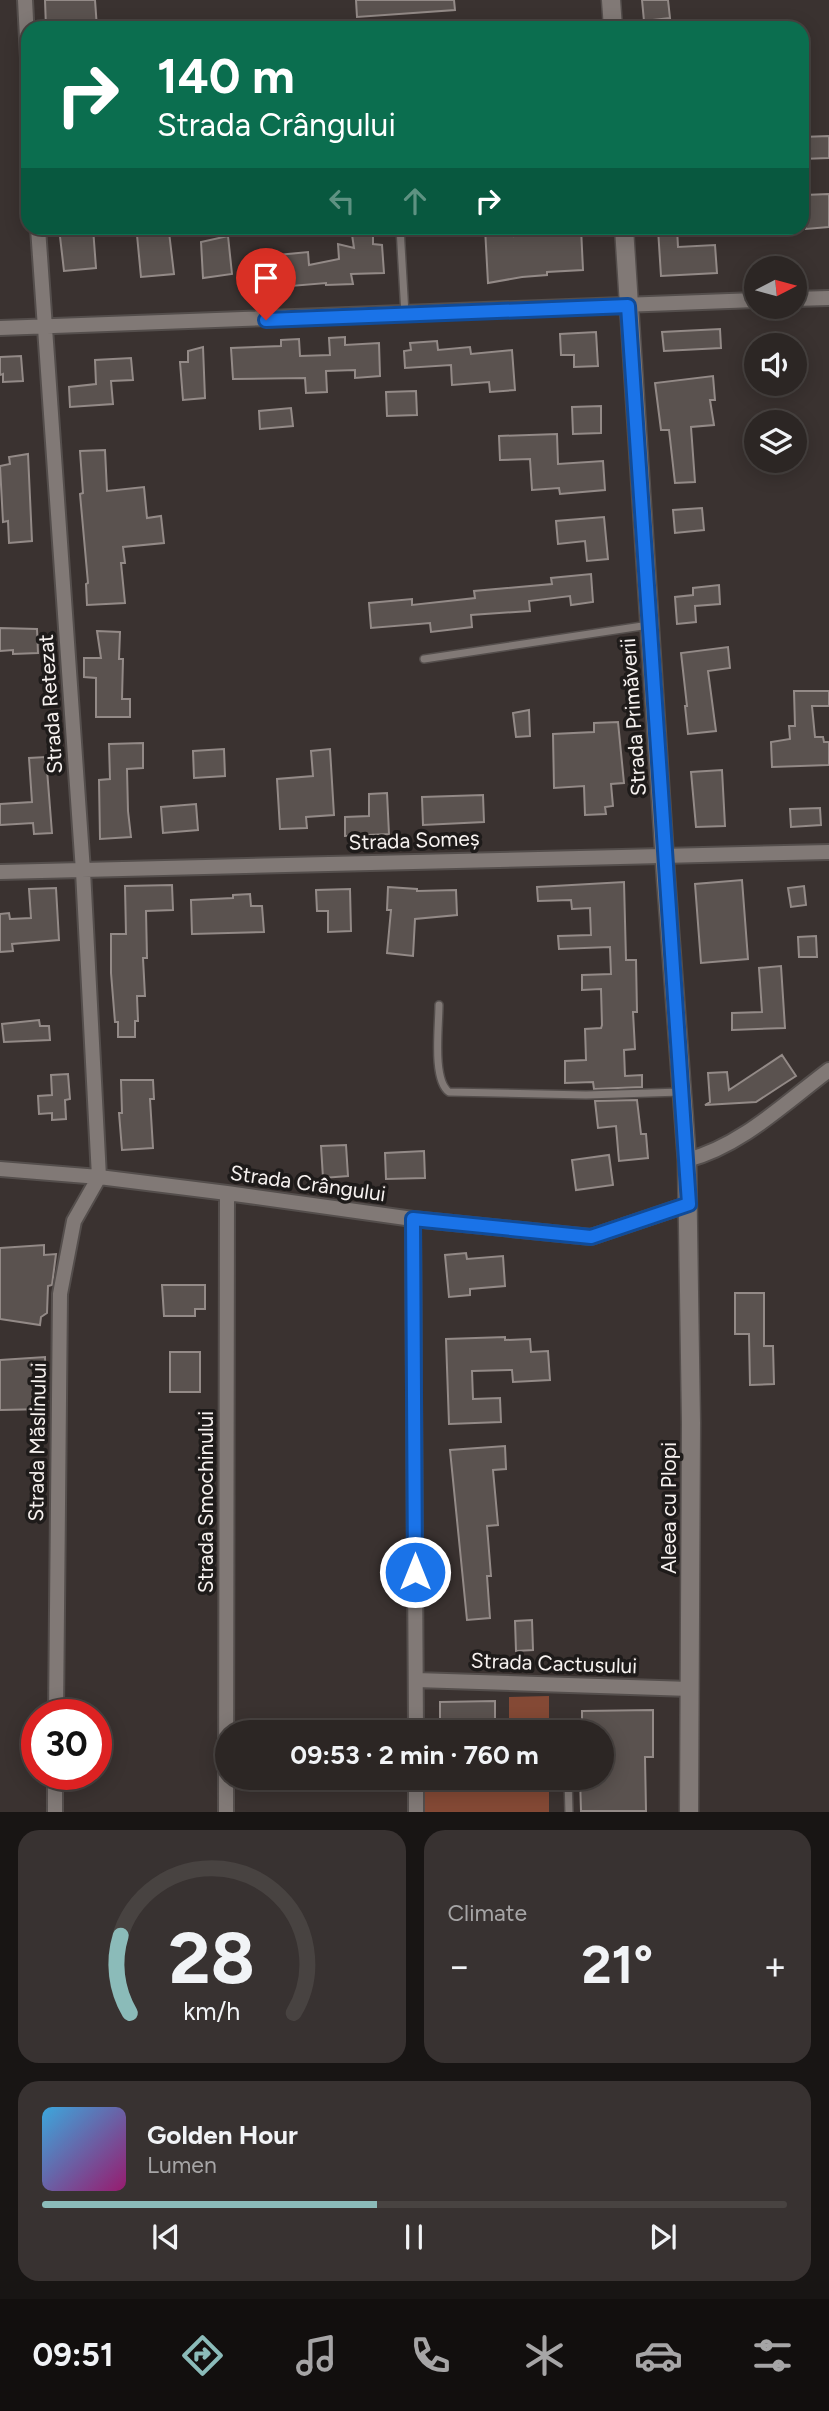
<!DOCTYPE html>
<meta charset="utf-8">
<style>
body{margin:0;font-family:Figtree,sans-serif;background:#383231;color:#f1f3f6;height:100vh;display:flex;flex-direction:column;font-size:26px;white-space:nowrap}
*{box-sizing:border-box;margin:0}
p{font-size:23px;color:#a6a5a6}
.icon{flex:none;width:38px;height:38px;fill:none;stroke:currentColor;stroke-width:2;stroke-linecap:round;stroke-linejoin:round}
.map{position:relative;height:1812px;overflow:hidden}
.sheet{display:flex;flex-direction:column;gap:18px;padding:18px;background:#181514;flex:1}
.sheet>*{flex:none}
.top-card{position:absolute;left:21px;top:21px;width:788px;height:214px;border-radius:21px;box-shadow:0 4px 18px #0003,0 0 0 2px #484341;background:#0b6e4f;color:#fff;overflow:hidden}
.needle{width:46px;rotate:84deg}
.fabs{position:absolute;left:744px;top:256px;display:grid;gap:14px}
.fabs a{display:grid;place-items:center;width:63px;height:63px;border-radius:50%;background:#2c2624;box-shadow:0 4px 18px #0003,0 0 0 2px #484341;font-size:35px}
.speed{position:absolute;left:21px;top:1699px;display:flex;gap:14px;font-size:35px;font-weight:700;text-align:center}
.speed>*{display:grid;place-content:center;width:91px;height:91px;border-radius:50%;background:#2c2624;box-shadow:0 4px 18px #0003,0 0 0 2px #484341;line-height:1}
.speed .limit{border:10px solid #d22;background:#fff;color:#111}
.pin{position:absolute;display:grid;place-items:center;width:60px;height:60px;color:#fff;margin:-72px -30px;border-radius:50% 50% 50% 0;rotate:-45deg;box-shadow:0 0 7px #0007}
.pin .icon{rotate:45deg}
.me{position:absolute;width:77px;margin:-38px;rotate:0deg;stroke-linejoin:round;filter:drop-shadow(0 0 5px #0008)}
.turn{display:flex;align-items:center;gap:24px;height:147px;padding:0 21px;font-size:32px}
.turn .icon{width:91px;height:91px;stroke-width:2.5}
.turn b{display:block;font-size:49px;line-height:60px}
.lanes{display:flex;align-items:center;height:66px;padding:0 21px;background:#0003;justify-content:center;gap:35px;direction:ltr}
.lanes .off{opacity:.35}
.big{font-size:52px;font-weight:700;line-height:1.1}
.sheet .widget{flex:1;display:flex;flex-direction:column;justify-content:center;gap:10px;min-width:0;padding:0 24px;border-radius:21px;background:#383231}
.sheet .dial{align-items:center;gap:0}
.dial svg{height:182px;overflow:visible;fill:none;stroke:#484341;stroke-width:7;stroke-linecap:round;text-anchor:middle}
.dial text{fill:#f1f3f6;stroke:none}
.song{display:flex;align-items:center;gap:21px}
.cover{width:84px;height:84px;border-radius:10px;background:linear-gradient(135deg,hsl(200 70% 55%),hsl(320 70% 35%))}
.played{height:7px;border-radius:4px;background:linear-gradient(90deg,#8bbbb9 45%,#484341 45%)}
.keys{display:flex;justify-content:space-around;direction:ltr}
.heat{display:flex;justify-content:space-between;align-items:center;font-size:38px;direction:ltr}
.sheet .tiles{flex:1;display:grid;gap:18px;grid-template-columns:1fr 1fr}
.widget:last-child{grid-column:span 2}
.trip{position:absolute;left:215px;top:1720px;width:399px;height:70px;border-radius:35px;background:#2c2624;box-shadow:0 4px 18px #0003,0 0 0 2px #484341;font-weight:700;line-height:70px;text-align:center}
.menu{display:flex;height:112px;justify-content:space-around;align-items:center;background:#120f0e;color:#a6a5a6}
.menu .icon{width:49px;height:49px}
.menu .on{color:#8bbbb9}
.menu b{font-size:32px;color:#f1f3f6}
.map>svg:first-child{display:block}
.green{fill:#844935}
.building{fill:#5a524f;stroke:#938a87;stroke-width:2}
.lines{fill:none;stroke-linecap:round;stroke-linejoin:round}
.service-casing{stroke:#544e4c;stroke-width:10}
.minor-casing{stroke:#544e4c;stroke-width:18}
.tertiary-casing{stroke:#544e4c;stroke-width:21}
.service{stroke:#817976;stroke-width:7}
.minor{stroke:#817976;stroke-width:14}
.tertiary{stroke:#817976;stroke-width:18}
.route-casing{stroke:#114b97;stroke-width:18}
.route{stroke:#1a73e8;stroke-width:12}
.labels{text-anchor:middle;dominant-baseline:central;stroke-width:7;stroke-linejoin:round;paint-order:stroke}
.street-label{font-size:21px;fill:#f7f2f0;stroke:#1e1b1a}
</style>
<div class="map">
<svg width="829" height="1813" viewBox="0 0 829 1813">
<rect width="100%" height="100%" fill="#3a3230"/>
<!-- green -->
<path class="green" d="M549 1696V1732H509V1697Z
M422 1778H549V1812L422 1813Z"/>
<!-- building -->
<path class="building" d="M45 0H95L97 28H46Z
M356 0H454L455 10 357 17Z
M642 0H668L670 18 644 21Z
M829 136V158L802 159V137Z
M829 194V227L806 229 804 195Z
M59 228H93L96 268 64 271Z
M351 228H373V244L382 245 384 273 351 274 353 284 326 285V283L279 287 278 255 308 252 309 265 339 259 338 244 354 248Z
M485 228H513L514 236 554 230V228H581L583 270 547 272V275L522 277 488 283Z
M677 228 678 247 715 245 717 273 661 276 658 229Z
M169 232 174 274 141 277 137 235Z
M228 236 232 274 203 278 201 242Z
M720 329 721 348 664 351 662 332Z
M596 332 598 366 574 367V355H561L560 334Z
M345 337V345L379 343 380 376 355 378V370L326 371 327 392 306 393 305 378 233 379 231 348 281 346V340L299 339 300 356 330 355 329 338Z
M437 341 438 350 470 347 471 354 512 350 515 390 490 392 489 382 452 385 451 365 405 368 404 351 411 350 410 343Z
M203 347 205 398 183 400 180 362H188V351Z
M21 356 23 381 3 382V374L0 375V357Z
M131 358 133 380 111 381 113 404 70 407 69 387 96 384 95 360Z
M713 376 715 400H710L714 425 691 427 695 482 675 483 669 430H661L655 383Z
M416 391 417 415 387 416 386 392Z
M601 406V433L573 434 572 407Z
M291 408 293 426 260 429 259 411Z
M557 434 558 464 603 461 605 490 560 494 559 488 532 490 530 459 500 460 499 436Z
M105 450 107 491 144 487 147 518 161 516 164 543 123 547 125 563H121L125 603 87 605 86 584 88 583 80 494 83 493 80 451Z
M28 454 32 541 9 543 8 521 3 522 0 466 10 464 9 457Z
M702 508 704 530 675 533 673 510Z
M604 517 608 559 587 561 585 541 558 544 556 521Z
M591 574 593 602 571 605 570 596 529 601 530 611 471 615 472 627 431 632 430 623 371 628 369 603 412 599V605L475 598 474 591 552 584 551 578Z
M719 585 720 604 695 606 696 622 677 624 675 597 693 595V588Z
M0 628 37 629 38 653 13 654V650L0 651Z
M97 631 120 632 119 659H123L122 699H130V717H96V678L84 677V658H101Z
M728 647 730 668 708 671 716 731 688 734 685 706H687L681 653Z
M794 691H829V706H812L815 737H823L824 742H829V765L772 767 771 742 790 739 789 726H795Z
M529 710 530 736 516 737 513 713Z
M618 722 624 783 611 784 613 806 605 807 606 814 585 815 584 786 554 788 553 734 594 732V723Z
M143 743V768L127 769 128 811 131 837 100 839 99 780 110 779 109 744Z
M224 749 225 776 194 778 193 751Z
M330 749 334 815 306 817 307 828 280 829 277 779 313 776 311 751Z
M46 757 52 833 34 834 33 823 0 825V804L32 802 29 758Z
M722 770 725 826 696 827 691 772Z
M387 793 389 834 345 836V817L369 816V794Z
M483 795 484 822 423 825 422 797Z
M196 804 198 830 163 833 161 807Z
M820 808 821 825 791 827 790 809Z
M742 880 748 959 701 963 695 884Z
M624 882 626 960H636L637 1012H633L635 1049 624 1050 625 1076 642 1075V1087L594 1089 593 1082 565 1083V1061L586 1060 585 1029 601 1028 602 1025 601 989 582 990V975L611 974 610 947 559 949 558 936 591 935 590 908 572 909 571 900 538 901 537 887Z
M172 885 173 910 146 911 147 958H143L145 996H137L138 1021H135V1037H118V1022H115L111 973V934H126L125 886Z
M804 886 806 905 791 907 788 888Z
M388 887 417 889V891L456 890 457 915 415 919 413 956 387 953 391 910H387Z
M56 888 59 940 12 944 13 951 0 952V914L9 913 10 919 31 918 29 889Z
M350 889 351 931 328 932V911H317L316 890Z
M250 894 251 906H262L264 932 192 934 191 900 233 898V895Z
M816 936 817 957H799L798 937Z
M781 966 785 1028 732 1030V1013L762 1012 759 968Z
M39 1020 40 1026H49L50 1040 4 1042 2 1024Z
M782 1055 796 1076 779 1087 756 1102 705 1105 710 1102 708 1073 727 1072 729 1090Z
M68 1074 70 1099 65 1100 66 1119 52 1120V1113L39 1114 38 1096 52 1095 51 1075Z
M121 1080H153L154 1099H150L153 1148 122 1150 119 1113H122Z
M637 1100 641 1134H646L648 1158 619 1161 616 1126 598 1128 595 1101Z
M346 1145 348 1176 323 1178 321 1146Z
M424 1151 425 1178 386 1179 385 1153Z
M609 1155 613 1185 576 1190 572 1160Z
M44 1245V1255L56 1254 52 1285 48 1286 47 1313 41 1317 40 1325 0 1319V1248Z
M466 1253 467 1259 503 1256 505 1286 470 1289V1295L449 1297 445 1255Z
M162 1285H205V1309H195V1316H164Z
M735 1293H764V1346H773L774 1384 750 1385 749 1334H735Z
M505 1337V1340L530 1339 531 1352 548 1351 550 1380 513 1382 512 1370 472 1371 473 1399 500 1398 501 1422 449 1424 446 1339Z
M170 1352H200V1392H170Z
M45 1357 46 1409 0 1410V1360Z
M505 1446 506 1469 493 1470 498 1525 487 1526 491 1576H487L490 1618 467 1620 450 1450Z
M532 1620 533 1650 516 1651 515 1621Z
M495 1701V1724H490V1732H446V1729L440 1728V1702Z
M653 1710V1757H645L646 1811H581L580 1778H602V1732H582V1711Z"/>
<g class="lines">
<!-- service casing -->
<g class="service-casing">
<path id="service" d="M400 228 405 314
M424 659 649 625
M439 1005C439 1026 432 1080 449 1092L586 1095 681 1092
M568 1778 569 1813"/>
</g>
<!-- minor casing -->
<g class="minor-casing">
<path id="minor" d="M25 0 28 58
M38 228 83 871 99 1177
M794 299 829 298
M0 328 756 300
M0 872 829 852
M687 1160C741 1146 785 1103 829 1070
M0 1169 99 1177 227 1193 413 1219 591 1237 689 1204
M413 1219 416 1732
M416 1680 690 1689
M56 1715 60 1294 74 1221 99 1177
M416 1778V1813
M55 1813V1774
M226 1813 227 1193"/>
</g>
<!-- tertiary casing -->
<g class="tertiary-casing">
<path id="tertiary" d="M611 0 613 28
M624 228 666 879 687 1160 691 1423 689 1813"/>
</g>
<!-- service -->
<use href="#service" class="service"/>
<!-- minor -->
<use href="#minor" class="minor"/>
<!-- tertiary -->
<use href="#tertiary" class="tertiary"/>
</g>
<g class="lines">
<!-- route casing -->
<g class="route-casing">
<path id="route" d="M266 320 628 306 689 1204 591 1237 413 1219 415 1572"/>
</g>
<!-- route -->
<use href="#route" class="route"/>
</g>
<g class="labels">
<!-- street labels -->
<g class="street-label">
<text transform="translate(50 704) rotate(-94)">Strada Retezat</text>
<text transform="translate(633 717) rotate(-94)">Strada Primăverii</text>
<text transform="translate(414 840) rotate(-2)">Strada Someș</text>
<text transform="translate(308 1183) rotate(8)">Strada Crângului</text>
<text transform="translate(37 1442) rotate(-89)">Strada Măslinului</text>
<text transform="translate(205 1502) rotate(-90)">Strada Smochinului</text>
<text transform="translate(668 1508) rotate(-90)">Aleea cu Plopi</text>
<text transform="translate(554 1663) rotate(2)">Strada Cactusului</text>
</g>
</g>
</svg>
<div class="fabs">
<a><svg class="needle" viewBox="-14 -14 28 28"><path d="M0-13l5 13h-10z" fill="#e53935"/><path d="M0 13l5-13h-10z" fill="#a6a5a6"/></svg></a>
<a><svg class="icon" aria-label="sound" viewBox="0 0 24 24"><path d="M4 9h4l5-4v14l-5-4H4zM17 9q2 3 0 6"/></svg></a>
<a><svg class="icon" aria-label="layers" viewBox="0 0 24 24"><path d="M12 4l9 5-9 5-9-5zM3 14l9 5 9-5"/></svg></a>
</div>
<div class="speed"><div class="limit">30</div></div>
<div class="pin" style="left:266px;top:320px;background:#d93025"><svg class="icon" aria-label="arrive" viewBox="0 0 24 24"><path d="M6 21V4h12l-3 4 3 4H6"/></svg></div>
<svg class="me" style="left:415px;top:1572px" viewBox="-20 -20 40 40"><circle r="17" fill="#1a73e8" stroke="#fff" stroke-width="3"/><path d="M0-11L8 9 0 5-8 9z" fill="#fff"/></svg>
<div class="trip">09:53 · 2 min · 760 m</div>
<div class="top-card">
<div class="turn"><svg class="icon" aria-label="right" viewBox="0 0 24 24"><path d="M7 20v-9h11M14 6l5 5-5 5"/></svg><div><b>140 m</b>Strada Crângului</div></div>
<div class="lanes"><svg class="icon off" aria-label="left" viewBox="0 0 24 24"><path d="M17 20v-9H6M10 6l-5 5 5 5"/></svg><svg class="icon off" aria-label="ahead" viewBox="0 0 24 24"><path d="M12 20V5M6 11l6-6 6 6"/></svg><svg class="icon" aria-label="right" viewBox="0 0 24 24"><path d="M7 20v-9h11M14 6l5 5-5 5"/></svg></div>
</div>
</div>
<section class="sheet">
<div class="tiles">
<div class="widget dial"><svg viewBox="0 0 100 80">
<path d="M14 69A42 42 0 1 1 86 69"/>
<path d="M14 69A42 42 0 0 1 10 35" stroke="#8bbbb9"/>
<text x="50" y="56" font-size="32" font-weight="700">28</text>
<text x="50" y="72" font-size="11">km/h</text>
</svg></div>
<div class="widget"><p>Climate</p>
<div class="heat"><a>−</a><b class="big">21°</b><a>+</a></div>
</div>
<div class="widget">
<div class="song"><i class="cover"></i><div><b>Golden Hour</b><p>Lumen</p></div></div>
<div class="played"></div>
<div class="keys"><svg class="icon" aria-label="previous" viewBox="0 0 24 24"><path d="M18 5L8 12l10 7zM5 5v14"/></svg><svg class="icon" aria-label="pause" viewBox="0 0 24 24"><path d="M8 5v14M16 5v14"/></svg><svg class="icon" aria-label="next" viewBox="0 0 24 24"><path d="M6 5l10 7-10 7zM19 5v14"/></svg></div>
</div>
</div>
</section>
<nav class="menu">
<b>09:51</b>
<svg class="icon on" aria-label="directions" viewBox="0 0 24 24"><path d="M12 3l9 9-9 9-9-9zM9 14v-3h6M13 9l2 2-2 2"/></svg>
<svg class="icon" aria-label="music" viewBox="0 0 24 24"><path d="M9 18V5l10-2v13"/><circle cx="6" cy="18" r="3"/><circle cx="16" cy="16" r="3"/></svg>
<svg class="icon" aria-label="phone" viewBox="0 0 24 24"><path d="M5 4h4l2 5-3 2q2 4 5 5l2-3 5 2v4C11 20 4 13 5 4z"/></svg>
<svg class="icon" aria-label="climate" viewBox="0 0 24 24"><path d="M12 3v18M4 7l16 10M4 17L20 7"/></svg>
<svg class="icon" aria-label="car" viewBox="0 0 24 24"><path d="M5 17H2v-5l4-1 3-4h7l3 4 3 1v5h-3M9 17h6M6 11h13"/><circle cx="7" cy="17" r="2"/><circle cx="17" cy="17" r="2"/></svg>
<svg class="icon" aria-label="filters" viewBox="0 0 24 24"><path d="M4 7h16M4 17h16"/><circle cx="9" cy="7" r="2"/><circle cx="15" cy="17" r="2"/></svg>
</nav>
